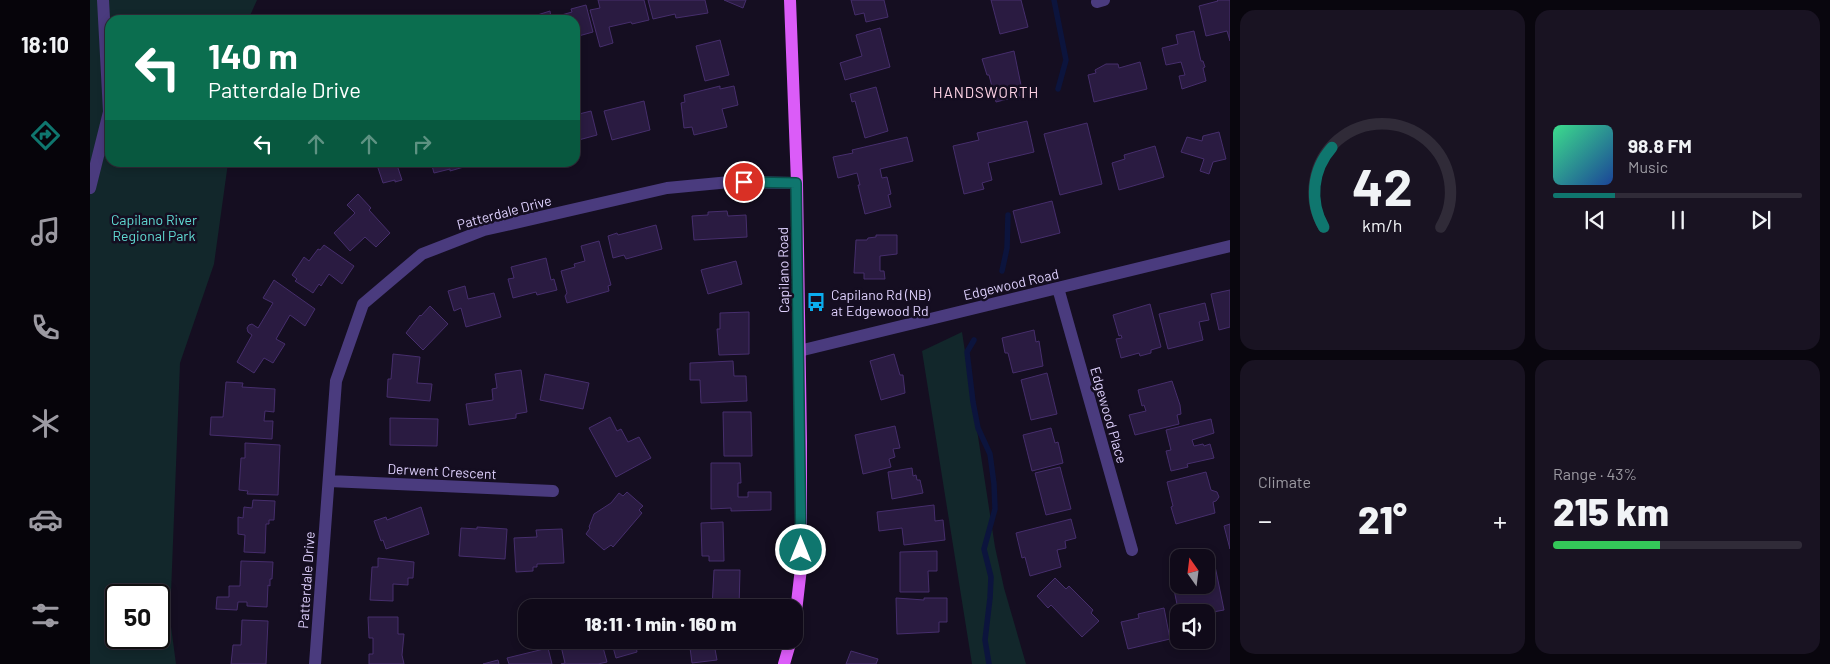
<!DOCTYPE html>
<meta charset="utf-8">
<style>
body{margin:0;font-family:Barlow,sans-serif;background:#191322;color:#f1f3f6;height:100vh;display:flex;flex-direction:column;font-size:19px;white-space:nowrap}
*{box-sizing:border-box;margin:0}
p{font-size:16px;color:#9c9aa2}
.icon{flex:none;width:28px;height:28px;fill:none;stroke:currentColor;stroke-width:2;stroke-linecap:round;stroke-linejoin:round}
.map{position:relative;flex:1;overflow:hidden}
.drawer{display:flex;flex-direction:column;gap:10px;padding:10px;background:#09060e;width:600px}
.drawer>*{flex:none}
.hud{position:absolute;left:15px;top:15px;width:475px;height:152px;border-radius:15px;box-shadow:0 2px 8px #0003,0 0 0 1px #302b38;background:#0b6e4f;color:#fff;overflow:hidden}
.needle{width:32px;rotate:346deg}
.fabs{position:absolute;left:1080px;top:549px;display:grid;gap:10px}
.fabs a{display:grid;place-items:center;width:45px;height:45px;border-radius:10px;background:#100a19;box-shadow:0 2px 8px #0003,0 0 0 1px #302b38;font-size:25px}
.speed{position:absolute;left:15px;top:584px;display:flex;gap:10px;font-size:25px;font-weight:700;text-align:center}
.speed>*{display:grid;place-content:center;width:65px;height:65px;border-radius:50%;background:#100a19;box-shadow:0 2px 8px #0003,0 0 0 1px #302b38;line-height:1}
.speed .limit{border:2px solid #111;border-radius:8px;background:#fff;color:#111}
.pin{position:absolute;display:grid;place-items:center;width:42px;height:42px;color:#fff;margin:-21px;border:2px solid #fff;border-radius:50%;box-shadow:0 1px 5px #0007}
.me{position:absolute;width:55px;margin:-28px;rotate:0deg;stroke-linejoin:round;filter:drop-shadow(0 0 4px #0008)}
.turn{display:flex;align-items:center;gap:18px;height:105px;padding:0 20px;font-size:22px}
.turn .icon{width:65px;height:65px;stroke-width:2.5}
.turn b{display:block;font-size:35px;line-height:42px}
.lanes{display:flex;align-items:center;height:48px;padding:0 20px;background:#0003;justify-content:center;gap:25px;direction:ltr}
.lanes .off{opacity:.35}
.big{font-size:38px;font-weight:800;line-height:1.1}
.drawer .tile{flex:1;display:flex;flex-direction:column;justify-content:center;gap:8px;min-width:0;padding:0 18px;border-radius:15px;background:#191322}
.drawer .dial{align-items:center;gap:0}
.dial svg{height:130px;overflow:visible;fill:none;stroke:#302b38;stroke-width:7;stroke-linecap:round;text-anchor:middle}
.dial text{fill:#f1f3f6;stroke:none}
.song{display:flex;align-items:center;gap:15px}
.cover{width:60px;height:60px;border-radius:8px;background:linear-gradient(135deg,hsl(150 70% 55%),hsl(220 70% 35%))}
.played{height:5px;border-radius:2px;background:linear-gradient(90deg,#0f766e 25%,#302b38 25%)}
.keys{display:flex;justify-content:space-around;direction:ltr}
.heat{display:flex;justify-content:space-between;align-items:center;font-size:28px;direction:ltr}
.charge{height:8px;border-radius:4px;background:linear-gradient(90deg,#34c759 43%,#302b38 0)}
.drawer .tiles{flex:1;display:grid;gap:10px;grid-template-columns:repeat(2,1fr)}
.trip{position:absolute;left:428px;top:599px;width:285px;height:50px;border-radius:15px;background:#100a19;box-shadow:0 2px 8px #0003,0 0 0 1px #302b38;font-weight:800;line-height:50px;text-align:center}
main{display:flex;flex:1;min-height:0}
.tab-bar{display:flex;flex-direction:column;width:90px;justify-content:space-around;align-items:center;background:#06040a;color:#9c9aa2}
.tab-bar .icon{width:35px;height:35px}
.tab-bar .current{color:#0f766e}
.tab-bar b{font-size:22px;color:#f1f3f6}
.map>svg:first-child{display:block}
.green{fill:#12272b;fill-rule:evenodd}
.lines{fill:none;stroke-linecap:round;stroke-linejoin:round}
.stream{stroke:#0c143d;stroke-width:5.5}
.building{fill:#2a1b41;stroke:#462e6c}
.minor{stroke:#4a3b7e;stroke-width:12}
.major{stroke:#db5cf8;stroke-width:12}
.route-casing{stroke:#0a4d48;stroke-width:12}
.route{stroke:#0f766e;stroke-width:9}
.labels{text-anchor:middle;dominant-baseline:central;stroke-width:5;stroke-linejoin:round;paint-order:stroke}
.street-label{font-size:14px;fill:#ded0fd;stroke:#150e21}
.park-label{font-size:14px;fill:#60d9d2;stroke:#150e21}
.poi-label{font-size:14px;fill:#ded0fd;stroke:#150e21;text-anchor:start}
.neighbourhood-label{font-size:15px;letter-spacing:1px;fill:#fdd2e5;stroke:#150e21}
</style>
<main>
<nav class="tab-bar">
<b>18:10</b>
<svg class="icon current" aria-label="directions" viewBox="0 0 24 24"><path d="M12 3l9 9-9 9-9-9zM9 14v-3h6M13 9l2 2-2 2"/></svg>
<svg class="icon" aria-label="music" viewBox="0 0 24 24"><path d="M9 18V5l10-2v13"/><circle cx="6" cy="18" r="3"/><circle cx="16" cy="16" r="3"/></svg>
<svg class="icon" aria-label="phone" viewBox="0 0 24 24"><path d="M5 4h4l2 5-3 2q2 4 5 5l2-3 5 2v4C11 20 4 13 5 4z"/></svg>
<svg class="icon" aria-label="climate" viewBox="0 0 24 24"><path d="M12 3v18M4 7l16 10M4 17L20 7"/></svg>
<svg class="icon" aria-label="car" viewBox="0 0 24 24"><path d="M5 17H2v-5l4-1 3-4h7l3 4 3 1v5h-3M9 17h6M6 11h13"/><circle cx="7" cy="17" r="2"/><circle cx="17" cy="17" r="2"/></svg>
<svg class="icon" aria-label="filters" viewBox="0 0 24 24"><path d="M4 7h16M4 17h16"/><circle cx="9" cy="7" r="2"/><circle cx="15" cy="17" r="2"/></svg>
</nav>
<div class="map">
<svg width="1140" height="664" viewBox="0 0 1140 664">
<rect width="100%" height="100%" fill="#150e21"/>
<!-- green -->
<path class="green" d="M0 0H167L158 20H20V162L138 163 124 264 90 363 80 619 86 664H0ZM26 595H69V638H26Z
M872 332 905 547 914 588 936 664H882L832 351Z"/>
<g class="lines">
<!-- stream -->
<path class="stream" d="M964 0 976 60 968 89
M912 271 917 248 918 215
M884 340 877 352 883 402 888 428 900 454 904 484 905 509 894 549 901 577 900 598 895 640 899 664"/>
</g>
<!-- building -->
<path class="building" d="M508 0H554L559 20 542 24 541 22 519 27 523 43 510 47 500 10 510 8Z
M558 0H615L618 13 586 18 585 14 563 19Z
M634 0H656L653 8Z
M761 0H794L798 17 776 22 774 13 765 15Z
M901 0H931L938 27 910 34Z
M1127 0H1140V41L1137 31 1116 36 1109 6 1128 1Z
M496 5 503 32 485 37V20H442L441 17 460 11 461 18 482 12 481 9Z
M790 28 800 67 755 80 750 63 772 56 766 35Z
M1104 31 1111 61H1113L1115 67 1113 68 1116 81 1092 89 1089 76 1095 75 1091 62 1076 65 1072 48 1088 44 1086 35Z
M630 40 639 75 615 81 606 46Z
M924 51 933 95 906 102 899 75H897L892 59Z
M1050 62 1057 89 1004 102 998 75 1006 73 1005 70 1016 64H1028L1029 68Z
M630 86V89L644 86 648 105 632 109 637 127 604 135 602 127 594 128 591 103 595 102 594 95Z
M786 87 798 131 775 138 765 101 762 102 760 94Z
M554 101 560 130 522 140 514 111Z
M501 111 507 135 485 141V115Z
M937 121 944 152 898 163 902 180 892 183 894 189 874 194 863 146 889 140 887 133Z
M997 123 1012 184 970 195 954 134Z
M1129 132 1136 159 1123 162 1119 174 1110 171 1114 159 1091 152 1097 137 1112 141 1113 136Z
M817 137 823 161 790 169 792 178 797 177 801 194 798 195 801 207 775 214 768 185H770L767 173 748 178 743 157 763 153 762 150Z
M1065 146 1074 177 1029 190 1022 163 1035 159 1034 155Z
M286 162H306L312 180 305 182V180L293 183Z
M341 162H391L360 171V169L344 173Z
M268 194 281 208 279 210 300 233 286 247 275 237 260 251 244 233 265 213 257 205Z
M962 201 970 233 931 243 923 211Z
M637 211 638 216 656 215 657 237 604 240 602 216 618 215V212Z
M566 225 572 249 536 259 534 255 523 258 518 236 527 233 528 235Z
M786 235H807V254L790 256V271H794L795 279H774V273H764L766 240H777L778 238 786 237Z
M509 241 521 285 518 286 519 291 477 303 475 296 477 293 471 271 485 267 484 264 495 261 491 246Z
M234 245 264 266 252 284 239 274 231 286 229 284 223 293 205 281 207 279 202 275 214 257 219 261 228 249 230 250Z
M456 258 461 280 464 279 467 290 447 295 446 292 423 298 418 279 424 278 421 267Z
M646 261 652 284 618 294 611 270Z
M184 280 225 309 215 326 200 315 186 339 195 344 183 363 174 358 164 373 147 362 162 335 158 332 157 328 159 325 162 324 168 328 183 303 173 298Z
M375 286 378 299 404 293 411 317 376 327 371 308 364 311 358 291Z
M1140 290V327L1129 330 1121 294Z
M1115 303 1119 320 1109 322 1113 340 1078 349 1069 314Z
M1060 304 1071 347 1061 350V353L1050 356 1049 353 1031 358 1026 339 1032 338 1031 335 1029 336 1023 315Z
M340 306 358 324 333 350 316 333 330 315 331 316Z
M659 312V354L629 355 627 329H630V313Z
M944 330 946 342 949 341 953 366 923 373 918 353H915L912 338Z
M303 354 330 357 327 383 342 384 340 401 297 397 298 379H301Z
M804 354 810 375H813L815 393 791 400 780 361Z
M643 361 644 376H656L657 401 611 403 610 380H600V363Z
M431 370 437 412 426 414V418L379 425 376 404 403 400 402 389 407 388 405 374Z
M957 373 967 414 941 420 931 380Z
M455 374 499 383 493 409 450 400Z
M1082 381 1090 405 1091 414 1087 415 1089 424 1045 435 1039 415 1056 411 1054 405 1052 406 1048 390Z
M136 382 153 383 152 387 185 389 184 412 175 411 174 421H183L182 439 120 435 121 417H133Z
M633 412H661L662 456H634Z
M520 417 527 431 531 429 538 442 549 437 561 458 526 477 499 428Z
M300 418 348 419 347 446 300 445Z
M1121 419 1124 433 1102 440 1104 446 1113 444 1114 446 1120 444 1124 458 1097 464 1098 467 1081 471 1076 451 1081 450 1076 430Z
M805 426 810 448 803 449 805 457 799 459 801 467 773 474 765 435Z
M961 428 965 443 968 442 973 463 942 471 933 435Z
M155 443 190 445 188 495 157 494 158 491 149 490 151 458H155Z
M621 463H650L651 483H648V497H658V492H681V510L641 511V508L621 509Z
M970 467 981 509 956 515 945 473Z
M822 468 823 476 826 475 827 480H830L833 493 802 499 798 472Z
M1116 472 1121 490 1127 492 1129 497 1126 501 1123 502 1125 513 1086 524 1081 507 1083 506 1077 482Z
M537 492 553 506 549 510 552 513 523 547 521 545 514 550 496 534 500 528 499 527 504 514 521 503 529 493 533 496Z
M163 500 185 501 184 520H179V524H176L175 553 154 552 155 535 148 534V517L153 518 154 507 162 508Z
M844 505 845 521 853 520 855 540 814 545 812 528 789 531 787 512Z
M331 507 339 534 296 549 293 540 291 541 284 521 296 517 297 520Z
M981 519 986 538 975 541 976 548 967 550 971 567 940 576 935 557 932 558 926 533Z
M633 522 634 561H619V556H612L611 523Z
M1140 524V549L1134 526Z
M387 527 417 529 415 559 369 556 371 528 387 529Z
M472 529 474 563 447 564V567H443V571L426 572 424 538 447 537 446 530Z
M847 551V571H838L839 592H810V552Z
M288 558 324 562 323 578H318V585L303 584V601L280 600 282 567H288Z
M151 561 183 562 182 579H180V586L178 585 177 607 157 606V602H148L147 610 126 609 127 597H139V586H150Z
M1125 566 1134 610 1123 612 1124 616 1116 617V612L1110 611 1089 614 1081 575 1089 573V585H1116V568Z
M624 570H650L649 608H622Z
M965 578 976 589 979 586 1003 610 1001 613 1009 621 992 637 961 605 958 608 947 596Z
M806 598 834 600V598H857V622H849V632L807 634Z
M1074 608 1080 639 1038 649 1031 622 1049 618 1048 614Z
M278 617H308V634H314L312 655 314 664H279V654H283V638H279Z
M152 620 178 621 176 664H141L143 645H151Z
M479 640H511L517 662 508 664H471L475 663 470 642Z
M521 640H564L546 646 547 652 526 658Z
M599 640H624V642H627L628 649H625L627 660 602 663Z
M458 648 462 664H419L417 658Z
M761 651 788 659 786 664H756Z
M408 660 409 664H393Z"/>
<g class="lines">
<!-- minor -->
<path class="minor" d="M1007 2 1014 0
M0 188 19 112 13 0
M968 288 1042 550
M709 351 1140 246
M239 481 463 491
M225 664 246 381 273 304 332 254 394 230 577 188 640 182 707 183"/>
<!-- major -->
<path class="major" d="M700 0 707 183 711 441V568L704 629
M694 664 701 640"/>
</g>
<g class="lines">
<!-- route casing -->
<g class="route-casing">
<path id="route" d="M654 182 706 183 711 550"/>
</g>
<!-- route -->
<use href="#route" class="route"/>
</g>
<!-- icons -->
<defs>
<g id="bus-bare" transform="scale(1.5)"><path d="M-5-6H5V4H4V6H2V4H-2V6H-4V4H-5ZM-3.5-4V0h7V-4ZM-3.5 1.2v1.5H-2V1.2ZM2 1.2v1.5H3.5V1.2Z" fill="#0badef" stroke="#150e21" stroke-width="2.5" paint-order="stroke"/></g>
</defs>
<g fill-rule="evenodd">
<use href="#bus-bare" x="726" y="302"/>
</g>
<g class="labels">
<!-- street labels -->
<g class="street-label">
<text transform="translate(414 212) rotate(-15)">Patterdale Drive</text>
<text transform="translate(693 270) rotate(-91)">Capilano Road</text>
<text transform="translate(921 284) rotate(-13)">Edgewood Road</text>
<text transform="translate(1019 415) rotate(74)">Edgewood Place</text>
<text transform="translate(352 471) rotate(3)">Derwent Crescent</text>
<text transform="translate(216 580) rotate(-86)">Patterdale Drive</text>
</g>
<!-- park labels -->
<g class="park-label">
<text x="64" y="219">Capilano River<tspan x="64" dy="16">Regional Park</tspan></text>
</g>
<!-- poi labels -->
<g class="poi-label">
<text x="741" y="294">Capilano Rd (NB)<tspan x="741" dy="16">at Edgewood Rd</tspan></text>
</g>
<!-- neighbourhood labels -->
<g class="neighbourhood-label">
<text x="896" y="92">HANDSWORTH</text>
</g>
</g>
</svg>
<div class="fabs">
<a><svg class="needle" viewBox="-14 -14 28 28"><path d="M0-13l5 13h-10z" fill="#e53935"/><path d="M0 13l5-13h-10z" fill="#9c9aa2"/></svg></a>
<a><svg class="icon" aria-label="sound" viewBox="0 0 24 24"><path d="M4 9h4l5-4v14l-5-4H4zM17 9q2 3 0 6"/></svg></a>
</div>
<div class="speed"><div class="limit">50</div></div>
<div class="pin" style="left:654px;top:182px;background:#d93025"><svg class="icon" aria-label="arrive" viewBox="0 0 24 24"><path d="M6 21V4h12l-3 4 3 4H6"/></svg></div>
<svg class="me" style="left:711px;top:550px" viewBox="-20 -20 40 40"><circle r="17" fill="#0f766e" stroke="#fff" stroke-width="3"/><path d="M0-11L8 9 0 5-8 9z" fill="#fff"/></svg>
<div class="trip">18:11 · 1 min · 160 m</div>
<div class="hud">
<div class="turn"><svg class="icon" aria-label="left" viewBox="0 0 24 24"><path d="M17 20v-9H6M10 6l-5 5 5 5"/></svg><div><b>140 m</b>Patterdale Drive</div></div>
<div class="lanes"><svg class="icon" aria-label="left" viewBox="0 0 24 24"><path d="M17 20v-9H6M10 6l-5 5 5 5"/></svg><svg class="icon off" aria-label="ahead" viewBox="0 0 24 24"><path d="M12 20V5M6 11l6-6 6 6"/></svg><svg class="icon off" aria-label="ahead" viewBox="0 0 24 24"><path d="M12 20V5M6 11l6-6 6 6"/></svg><svg class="icon off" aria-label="right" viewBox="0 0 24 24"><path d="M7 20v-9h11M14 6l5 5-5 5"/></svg></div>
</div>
</div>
<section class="drawer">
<div class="tiles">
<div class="tile dial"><svg viewBox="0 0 100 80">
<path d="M14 69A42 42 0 1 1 86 69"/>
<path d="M14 69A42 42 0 0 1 19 20" stroke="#0f766e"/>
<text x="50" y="56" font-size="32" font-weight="700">42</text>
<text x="50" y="72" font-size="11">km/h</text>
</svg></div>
<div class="tile">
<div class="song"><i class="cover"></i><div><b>98.8 FM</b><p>Music</p></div></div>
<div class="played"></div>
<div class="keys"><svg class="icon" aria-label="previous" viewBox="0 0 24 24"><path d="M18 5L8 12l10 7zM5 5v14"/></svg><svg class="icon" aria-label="pause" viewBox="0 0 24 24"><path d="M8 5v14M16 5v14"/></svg><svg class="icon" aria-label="next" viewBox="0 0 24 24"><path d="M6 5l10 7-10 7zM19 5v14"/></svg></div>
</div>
<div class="tile"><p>Climate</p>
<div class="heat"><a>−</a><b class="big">21°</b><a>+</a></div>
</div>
<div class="tile"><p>Range · 43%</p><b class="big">215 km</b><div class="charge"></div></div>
</div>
</section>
</main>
